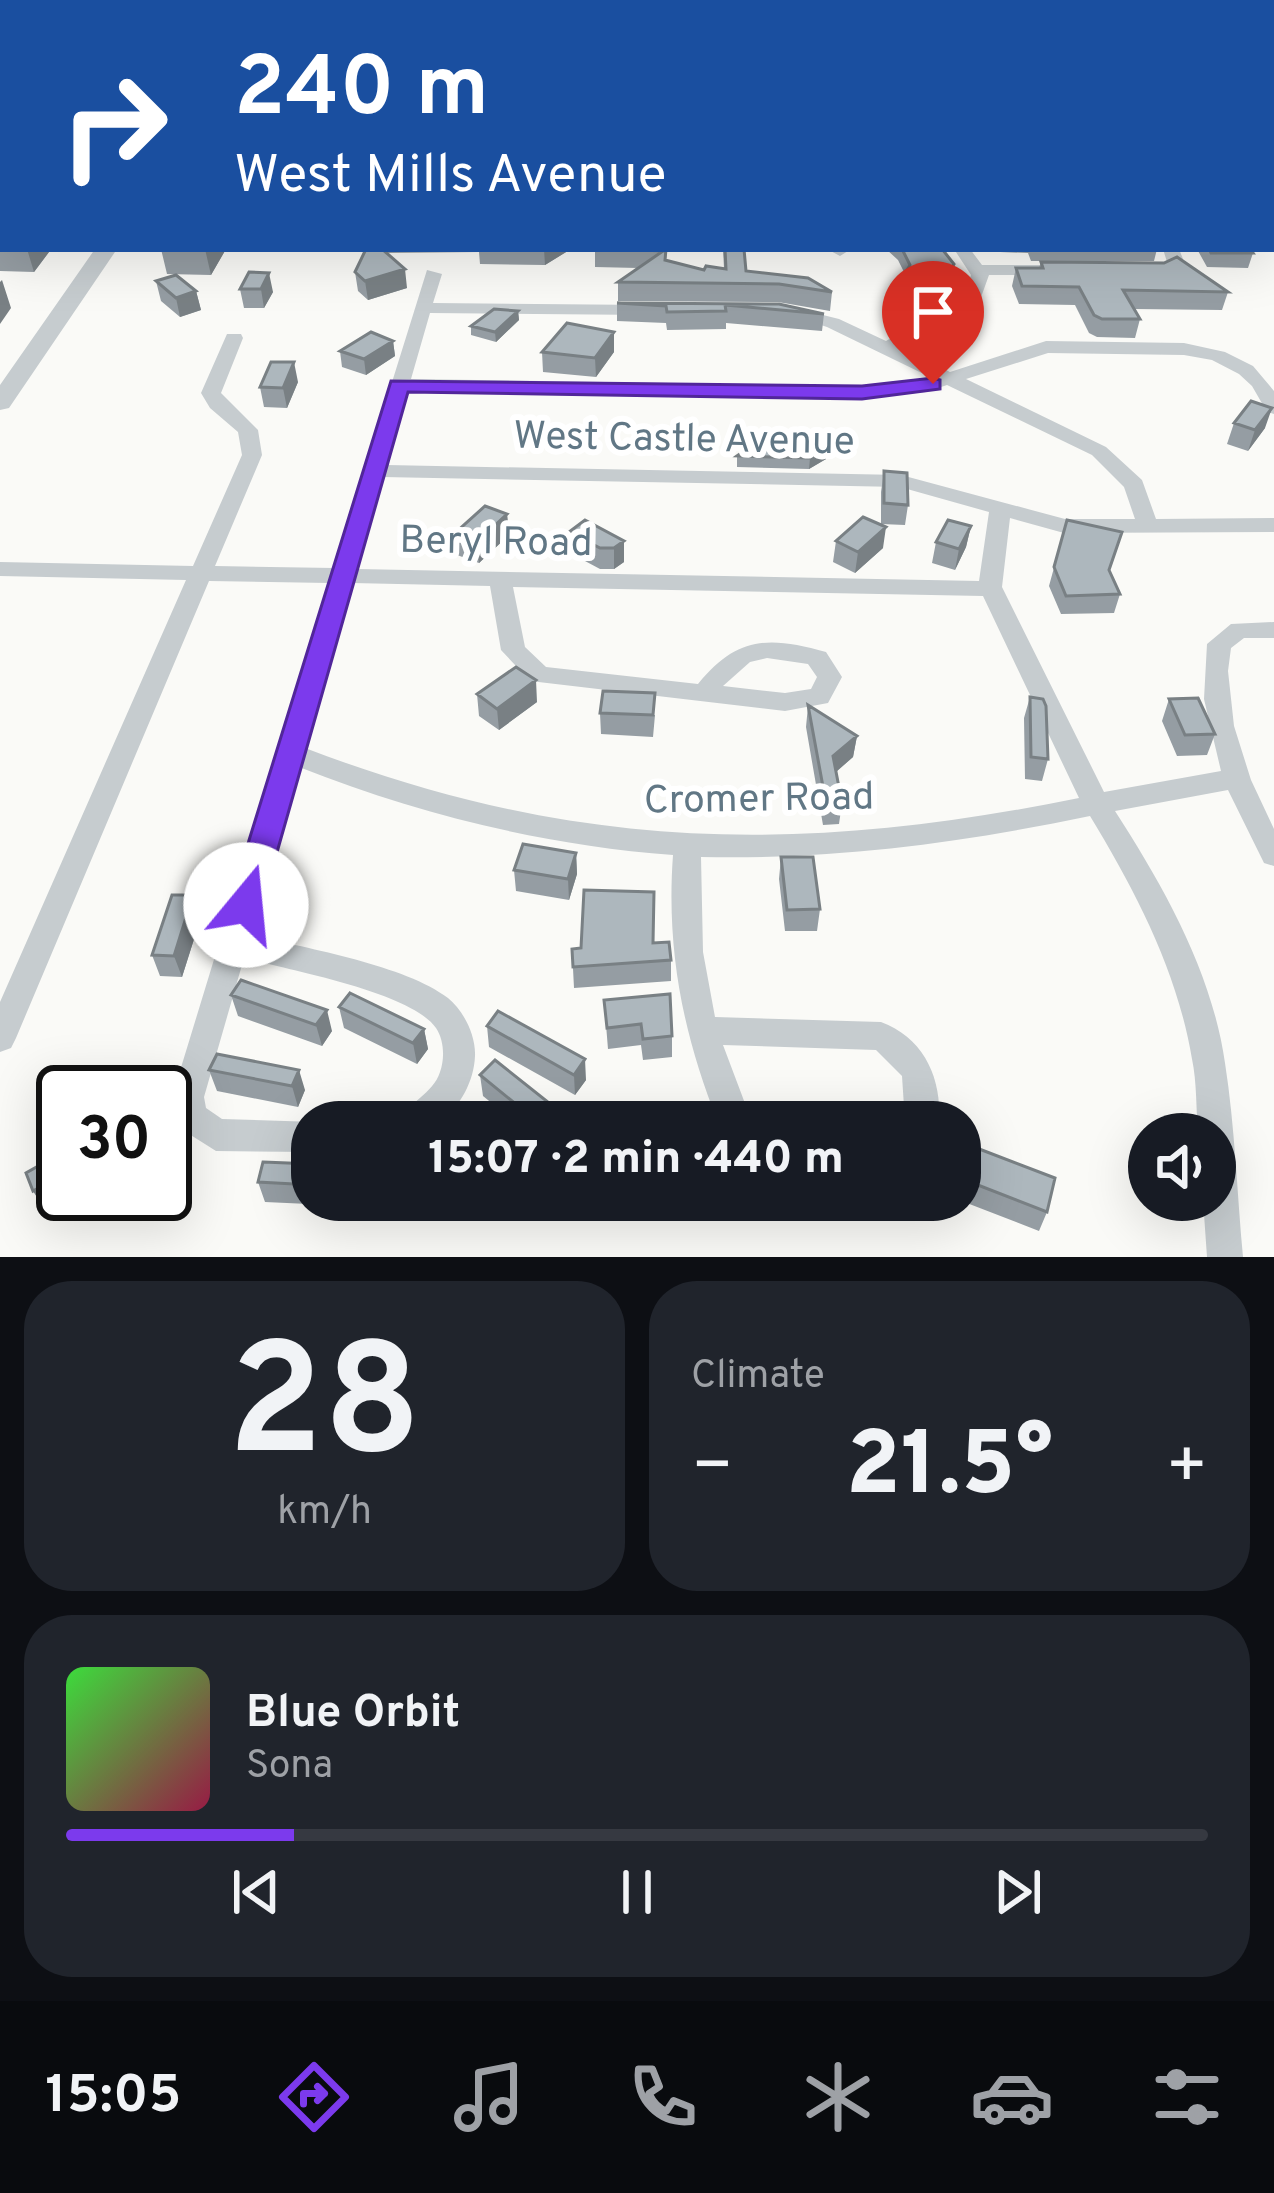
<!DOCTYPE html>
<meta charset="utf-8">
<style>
body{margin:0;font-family:Overpass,sans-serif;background:#20242c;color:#f1f3f6;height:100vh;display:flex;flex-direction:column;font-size:45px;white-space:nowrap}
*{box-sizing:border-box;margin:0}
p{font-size:39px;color:#9ea1a6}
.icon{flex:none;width:66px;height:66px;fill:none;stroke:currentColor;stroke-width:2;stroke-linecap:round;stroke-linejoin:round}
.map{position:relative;height:1257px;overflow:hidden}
.side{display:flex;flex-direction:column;gap:24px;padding:24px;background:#0d0f14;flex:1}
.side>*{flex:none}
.top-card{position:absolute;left:0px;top:0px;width:1275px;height:252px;box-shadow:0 12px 48px #0002;background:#1a4fa0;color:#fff;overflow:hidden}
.tools{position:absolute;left:1128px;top:1113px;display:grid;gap:24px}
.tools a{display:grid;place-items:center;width:108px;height:108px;border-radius:50%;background:#171b24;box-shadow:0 12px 48px #0002;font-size:60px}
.speed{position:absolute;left:36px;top:1065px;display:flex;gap:24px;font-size:60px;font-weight:700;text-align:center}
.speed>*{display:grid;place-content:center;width:156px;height:156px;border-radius:50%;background:#171b24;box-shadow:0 12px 48px #0002;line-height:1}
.speed .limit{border:6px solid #111;border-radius:18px;background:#fff;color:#111}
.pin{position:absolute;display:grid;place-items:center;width:102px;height:102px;color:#fff;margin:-123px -51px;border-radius:50% 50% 50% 0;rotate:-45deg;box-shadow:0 0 12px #0007}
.pin .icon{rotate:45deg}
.me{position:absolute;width:132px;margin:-66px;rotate:17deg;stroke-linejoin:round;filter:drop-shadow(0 0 9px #0008)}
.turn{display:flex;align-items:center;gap:42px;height:252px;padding:0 36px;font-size:54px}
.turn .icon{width:156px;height:156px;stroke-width:2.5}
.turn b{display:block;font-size:84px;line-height:102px}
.big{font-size:90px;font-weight:800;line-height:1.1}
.side .widget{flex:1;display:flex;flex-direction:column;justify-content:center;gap:18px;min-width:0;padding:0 42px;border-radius:48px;background:#20242c}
.side .dial{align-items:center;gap:0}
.dial b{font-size:156px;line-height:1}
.song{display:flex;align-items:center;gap:36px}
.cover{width:144px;height:144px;border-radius:18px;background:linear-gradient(135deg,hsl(120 70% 55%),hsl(340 70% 35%))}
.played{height:12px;border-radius:6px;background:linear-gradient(90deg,#7c3aed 20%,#363941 20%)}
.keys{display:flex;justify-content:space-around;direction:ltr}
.heat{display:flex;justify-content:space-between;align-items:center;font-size:66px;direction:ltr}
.side .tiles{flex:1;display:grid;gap:24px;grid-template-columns:1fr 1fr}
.widget:last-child{grid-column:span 2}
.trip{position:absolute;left:291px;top:1101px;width:690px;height:120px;border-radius:48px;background:#171b24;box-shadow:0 12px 48px #0002;font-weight:800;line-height:120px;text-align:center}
.tabs{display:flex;height:192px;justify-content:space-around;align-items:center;background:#090b0e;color:#9ea1a6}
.tabs .icon{width:84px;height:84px}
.tabs .current{color:#7c3aed}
.tabs b{font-size:54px;color:#f1f3f6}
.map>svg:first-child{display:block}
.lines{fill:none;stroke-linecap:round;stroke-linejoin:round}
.minor{fill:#c6cccf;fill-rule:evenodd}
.tertiary{fill:#c6cccf;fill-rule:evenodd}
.wall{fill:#959da3}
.shaded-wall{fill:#798084}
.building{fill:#adb7bd;stroke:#798084;stroke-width:3}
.route{fill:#7c3aed;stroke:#51269a;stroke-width:3}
.labels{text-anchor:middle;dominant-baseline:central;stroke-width:12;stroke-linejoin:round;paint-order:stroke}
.street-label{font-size:39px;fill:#617785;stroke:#fff}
</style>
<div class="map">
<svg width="1274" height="1257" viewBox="0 0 1274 1257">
<rect width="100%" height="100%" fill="#fafaf7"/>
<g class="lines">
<!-- minor -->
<path class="minor" d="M827 249H847L848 251 840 256Z
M954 249H970L982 265H1048L1057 270 1048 275H989L980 300 901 348 950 372 1046 341 1184 343 1225 352 1253 366 1274 391V414L1267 412 1252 386 1239 374 1212 360 1184 355 1048 353 966 379 1106 447 1142 480 1156 519 1274 518V532L1064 533 1010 518 1002 587 1104 792 1221 771 1204 699 1207 644 1231 624 1274 622V638H1244L1231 648 1228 671 1234 726 1251 780 1274 829V866L1264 863 1228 790 1115 811C1164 887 1212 972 1225 1063 1235 1127 1237 1193 1243 1257H1207L1203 1200H1215V1134H1198C1196 1109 1197 1083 1192 1059 1177 970 1136 892 1090 816 961 843 834 860 701 857L703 952 715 1017 881 1022C924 1038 942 1078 939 1122H905L902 1076 876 1050 723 1045 752 1122H718C683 1035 666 949 673 855 543 845 421 815 299 767L251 935C305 948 405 965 448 998 464 1011 476 1036 475 1056 474 1082 460 1105 442 1122H399C408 1102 433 1094 440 1072 445 1058 444 1040 436 1028 411 992 288 970 244 958L204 1097 206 1108 222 1119 316 1122H312V1152L216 1151 178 1127 172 1097 329 583 209 581 16 1038 11 1048 0 1052V1002L186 580 0 576V562L193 566 242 455 238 432 210 408 201 393 227 334H241L243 338 221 393 258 430 262 455 215 566 334 568 427 270 442 274 433 303 648 305 657 310 648 315 430 313 411 379 862 386 932 378 827 327 782 312 791 307 839 319 886 341 966 293 971 275ZM947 385 1092 455 1124 487 1135 519H1065L901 475 387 465 408 391 862 398 926 392ZM383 477 900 487 989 512 979 581 357 569ZM352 583 490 586 501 650 530 681 785 711 828 703 842 677 826 652C769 636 737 636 698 684L546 667 525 647 513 587 983 596 1079 798C798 855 574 851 305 748ZM767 658 808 664 817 677 811 689 785 693 723 686 750 662Z
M1163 249H1179L1185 264 1160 276H1148V268L1167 262Z"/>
<!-- tertiary -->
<path class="tertiary" d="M439 0H455L438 3Z
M95 249H117L9 408 0 410V385Z"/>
</g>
<!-- wall -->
<path class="wall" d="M202 0H284L282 3H202Z
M678 0H1274V27L1272 26V3H684Z
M0 224H3V249H48L49 252 34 272 0 271Z
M161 249H226L211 275 167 274Z
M366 249H571L545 265 480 264 479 252 387 253 407 288 368 300 358 291 355 272Z
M595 249H667L666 260 704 270 724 268 723 249H744L746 271 832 292 830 311 778 302 618 301V282L638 268 595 267Z
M886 249H942L951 278 940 299 901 292 905 274 898 260Z
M999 249H1157L1154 261H1031L1028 253 1000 252Z
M1197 249H1250L1253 253 1248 268 1207 267Z
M1041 262 1228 292 1222 310 1134 309 1140 319 1135 338 1097 337 1089 333 1075 305 1019 304 1012 286 1016 268H1039Z
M249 272 273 292 264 308H244L240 289Z
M156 281 196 291 201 310 180 317 161 301Z
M617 303 779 304 824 314 822 331 726 323V329L667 330 666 323 617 321Z
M518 311 519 320 496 342 471 335V326Z
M393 341 395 356 366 375 342 367 340 351Z
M542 352H614L596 377 543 372Z
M298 382 287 408 264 407 260 387Z
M1234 423 1265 428 1248 451 1227 444Z
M789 449 826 459 809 469 737 467V456Z
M884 471 908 505 905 525 881 524V492Z
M507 514 509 535 479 563 457 555 454 534Z
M1067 520 1109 571 1120 594 1114 613 1061 614 1049 586Z
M971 526 966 547 955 570 932 563 936 542Z
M569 532 624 541V562L614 569H600L570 553Z
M836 541 883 548 855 573 833 562Z
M477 694 537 702 499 730 479 716Z
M1030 697 1048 759 1042 781 1025 779 1024 718Z
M1169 699 1215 734 1207 755 1177 756 1162 721Z
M808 706 857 736 853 757 836 772 842 803 839 824 823 825 806 727Z
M600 713 655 715 653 737 601 734Z
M576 853 577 874 569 900 516 891 514 870Z
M781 857 820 909 817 931H785L779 879Z
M193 895 201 917 182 977 160 976 152 955Z
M653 943 671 960V981L574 988 572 949Z
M231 995 332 1031 322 1046 238 1016Z
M604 1000 672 1036V1057L643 1060 641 1045 608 1049Z
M339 1007 424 1029 428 1049 417 1064 344 1028Z
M487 1026 586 1080 575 1095 489 1047Z
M217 1054 305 1090 298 1107 217 1091 209 1070Z
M480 1075 573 1122H515L483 1096Z
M974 1147 1047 1212 1039 1231 959 1200Z
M312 1164V1200H376L374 1207 265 1202 258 1182Z"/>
<!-- shaded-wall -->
<path class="shaded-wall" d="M27 249H48L49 252 34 272Z
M205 249H226L211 275Z
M544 249H571L545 265Z
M954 264 951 278 940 299 942 284Z
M405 269 407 288 368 300 365 281Z
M269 273 273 292 264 308 261 289Z
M2 280 11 308 0 324V282Z
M196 291 201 310 180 317 176 298Z
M518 311 519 320 496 342 495 332Z
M614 332V352L596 377 595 358Z
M393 341 395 356 366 375 364 359Z
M294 362 298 382 287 408 283 388Z
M1272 408 1265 428 1248 451 1255 430Z
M827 449 826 459 809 469 810 458Z
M507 514 509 535 479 563 477 542Z
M971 526 966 547 955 570 959 549Z
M886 527 883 548 855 573 858 552Z
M624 541V562L614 569V548Z
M536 680 537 702 499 730 497 709Z
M857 736 853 757 830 777 833 756Z
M576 853 577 874 569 900 568 879Z
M193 895 201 917 182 977 174 956Z
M327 1010 332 1031 322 1046 316 1025Z
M424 1029 428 1049 417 1064 413 1043Z
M585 1059 586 1080 575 1095 574 1075Z
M299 1070 305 1090 298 1107 292 1086Z
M63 1174V1194H73L45 1210 33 1191Z"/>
<!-- building -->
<path class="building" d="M481 0H509L508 3H480Z
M702 0H1034L1032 3H709Z
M1076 0H1271V3H1076Z
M0 224H3V243H0Z
M366 249H382L405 269 365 281 355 272Z
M619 249H666L665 260 704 270 706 266 726 269 725 249H744L746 271 808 278 832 292 779 284 618 282 663 251Z
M902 249H942L954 264 942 284 903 277 910 265Z
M1209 249H1250L1253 253H1211Z
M1177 257 1228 292 1123 290 1140 319H1102L1094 315 1079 287 1022 286 1016 268H1043L1041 262 1164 263Z
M249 272 269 273 261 289H240Z
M176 275 196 291 176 298 156 281Z
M617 303 779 304 824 314 725 305 726 311 667 312 666 306Z
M494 309 518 311 495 332 471 326Z
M567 323 614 332 595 358 542 352Z
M371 332 393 341 364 359 340 351Z
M271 362H294L283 388 260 387Z
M1251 401 1272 408 1255 430 1234 423Z
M763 438 789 449 805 438 827 449 810 458 737 456Z
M884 471 907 473 908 505 884 503Z
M485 506 507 514 477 542 454 534Z
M863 517 886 527 858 552 836 541Z
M585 520 624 541 614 548H600L569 532Z
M948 520 971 526 959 549 936 542Z
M1067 520 1122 532 1109 570 1120 594 1066 596 1054 567Z
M516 667 536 680 497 709 477 694Z
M603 691 655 693 653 715 600 713Z
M1030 697 1043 699 1046 706 1048 759 1031 757Z
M1198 698 1215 734 1185 735 1169 699Z
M808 705 857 736 833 756 842 803H826Z
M523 844 576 853 568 879 514 870Z
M781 857H813L820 909 787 910Z
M584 890 654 892 653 943 669 942 671 960 573 967 572 949 581 948Z
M172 895H193L174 956 152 955Z
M241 980 327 1010 316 1025 231 995Z
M350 993 424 1029 413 1043 339 1007Z
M670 994 672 1036 643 1039 641 1024 607 1028 604 1000Z
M498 1011 585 1059 574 1075 487 1026Z
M217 1054 299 1070 292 1086 209 1070Z
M495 1060 573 1122H538L480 1075Z
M974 1147 1055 1178 1047 1212 965 1180Z
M63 1152V1174L33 1191 26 1173Z
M263 1162 312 1164V1185L258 1182Z"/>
<!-- route -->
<path class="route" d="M933 378 940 380V389L862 399 408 392 262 905 257 914 246 918 234 914 229 905 391 381 862 386Z"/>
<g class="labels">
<!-- street labels -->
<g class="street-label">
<text transform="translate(684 441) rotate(1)">West Castle Avenue</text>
<text transform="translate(496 544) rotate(1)">Beryl Road</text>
<text transform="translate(759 801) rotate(-1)">Cromer Road</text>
</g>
</g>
</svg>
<div class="tools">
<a><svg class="icon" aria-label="sound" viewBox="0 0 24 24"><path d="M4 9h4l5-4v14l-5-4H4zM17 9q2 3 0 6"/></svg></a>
</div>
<div class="speed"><div class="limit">30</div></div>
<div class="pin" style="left:933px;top:384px;background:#d93025"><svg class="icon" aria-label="arrive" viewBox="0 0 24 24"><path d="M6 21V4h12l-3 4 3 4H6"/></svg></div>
<svg class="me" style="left:246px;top:905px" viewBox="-20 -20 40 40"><circle r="19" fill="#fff"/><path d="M0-13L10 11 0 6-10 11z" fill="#7c3aed"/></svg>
<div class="trip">15:07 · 2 min · 440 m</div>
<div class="top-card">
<div class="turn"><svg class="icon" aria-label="right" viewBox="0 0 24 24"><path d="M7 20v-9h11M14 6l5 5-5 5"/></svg><div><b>240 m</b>West Mills Avenue</div></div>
</div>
</div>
<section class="side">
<div class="tiles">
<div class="widget dial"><b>28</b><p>km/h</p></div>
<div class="widget"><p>Climate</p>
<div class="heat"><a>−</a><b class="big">21.5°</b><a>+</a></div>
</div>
<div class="widget">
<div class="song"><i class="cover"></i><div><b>Blue Orbit</b><p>Sona</p></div></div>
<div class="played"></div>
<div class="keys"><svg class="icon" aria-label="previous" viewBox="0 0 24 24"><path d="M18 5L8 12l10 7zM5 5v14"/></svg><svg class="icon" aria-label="pause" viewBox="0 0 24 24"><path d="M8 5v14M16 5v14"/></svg><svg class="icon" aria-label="next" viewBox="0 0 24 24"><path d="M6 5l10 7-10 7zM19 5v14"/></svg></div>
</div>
</div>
</section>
<nav class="tabs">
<b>15:05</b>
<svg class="icon current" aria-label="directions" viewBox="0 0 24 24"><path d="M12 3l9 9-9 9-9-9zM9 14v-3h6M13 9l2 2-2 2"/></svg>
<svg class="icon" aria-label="music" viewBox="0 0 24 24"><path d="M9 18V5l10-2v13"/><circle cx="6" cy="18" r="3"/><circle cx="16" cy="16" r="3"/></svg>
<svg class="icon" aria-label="phone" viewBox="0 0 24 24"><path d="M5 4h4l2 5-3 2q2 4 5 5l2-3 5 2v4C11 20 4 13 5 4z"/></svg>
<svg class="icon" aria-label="climate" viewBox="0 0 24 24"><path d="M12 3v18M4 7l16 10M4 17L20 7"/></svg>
<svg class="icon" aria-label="car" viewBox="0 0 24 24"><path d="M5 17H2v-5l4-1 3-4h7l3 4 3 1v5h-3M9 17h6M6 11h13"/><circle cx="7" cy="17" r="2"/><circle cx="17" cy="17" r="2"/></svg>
<svg class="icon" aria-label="filters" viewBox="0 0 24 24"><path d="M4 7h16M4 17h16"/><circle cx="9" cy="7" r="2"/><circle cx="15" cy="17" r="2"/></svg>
</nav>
